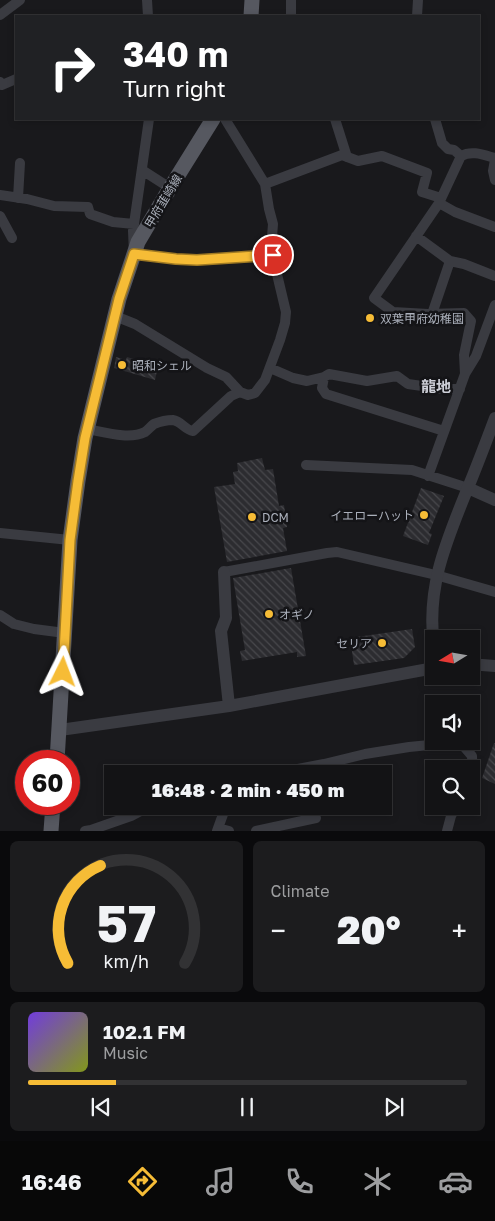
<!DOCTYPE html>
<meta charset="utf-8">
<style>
body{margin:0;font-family:"Golos Text","Noto Sans JP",sans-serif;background:#1c1c1e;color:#f1f3f6;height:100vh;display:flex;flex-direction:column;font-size:19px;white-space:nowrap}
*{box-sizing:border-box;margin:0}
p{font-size:16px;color:#9d9ea0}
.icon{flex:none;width:28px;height:28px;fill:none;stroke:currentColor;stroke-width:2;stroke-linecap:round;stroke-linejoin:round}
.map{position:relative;height:831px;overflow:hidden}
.sheet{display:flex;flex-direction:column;gap:10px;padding:10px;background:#0a0a0c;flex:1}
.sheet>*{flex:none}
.hud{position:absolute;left:15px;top:15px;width:465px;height:105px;border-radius:0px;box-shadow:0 2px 8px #0003,0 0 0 1px #323234;background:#202124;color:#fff;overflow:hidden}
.needle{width:32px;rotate:259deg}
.buttons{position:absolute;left:425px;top:630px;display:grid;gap:10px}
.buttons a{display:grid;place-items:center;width:55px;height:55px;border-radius:0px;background:#131315;box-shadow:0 2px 8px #0003,0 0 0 1px #323234;font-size:25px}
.speed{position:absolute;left:15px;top:750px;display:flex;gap:10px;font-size:25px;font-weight:700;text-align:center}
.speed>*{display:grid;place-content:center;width:65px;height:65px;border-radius:50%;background:#131315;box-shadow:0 2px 8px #0003,0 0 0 1px #323234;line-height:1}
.speed .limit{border:8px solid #d22;background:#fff;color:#111}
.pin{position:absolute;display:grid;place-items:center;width:42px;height:42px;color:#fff;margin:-21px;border:2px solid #fff;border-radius:50%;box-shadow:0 1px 5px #0007}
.me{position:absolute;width:55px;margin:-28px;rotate:3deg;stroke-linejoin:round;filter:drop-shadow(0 0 4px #0008)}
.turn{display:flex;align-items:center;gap:18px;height:105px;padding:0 25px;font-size:22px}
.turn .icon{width:65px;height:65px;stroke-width:2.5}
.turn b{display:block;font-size:35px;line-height:42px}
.big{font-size:38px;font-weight:800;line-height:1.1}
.sheet .tile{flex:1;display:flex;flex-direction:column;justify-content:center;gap:8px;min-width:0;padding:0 18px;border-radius:8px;background:#1c1c1e}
.sheet .dial{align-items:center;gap:0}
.dial svg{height:130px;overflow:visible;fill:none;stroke:#323234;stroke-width:7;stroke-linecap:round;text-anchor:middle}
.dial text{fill:#f1f3f6;stroke:none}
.song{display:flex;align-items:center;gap:15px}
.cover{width:60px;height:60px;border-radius:8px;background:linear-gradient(135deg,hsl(260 70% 55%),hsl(70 70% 35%))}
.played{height:5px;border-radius:2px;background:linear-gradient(90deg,#f6bc36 20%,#323234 20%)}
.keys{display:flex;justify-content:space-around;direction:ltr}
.heat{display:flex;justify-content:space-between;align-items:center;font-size:28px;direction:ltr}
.sheet .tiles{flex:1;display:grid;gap:10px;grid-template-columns:1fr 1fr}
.tile:last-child{grid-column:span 2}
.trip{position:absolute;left:104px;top:765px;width:288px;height:50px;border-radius:0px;background:#131315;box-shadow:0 2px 8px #0003,0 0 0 1px #323234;font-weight:800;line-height:50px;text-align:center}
.menu{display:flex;height:80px;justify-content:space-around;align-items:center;background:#080808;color:#9d9ea0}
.menu .icon{width:35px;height:35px}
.menu .selected{color:#f6bc36}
.menu b{font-size:22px;color:#f1f3f6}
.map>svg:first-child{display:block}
.building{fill:url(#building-back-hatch)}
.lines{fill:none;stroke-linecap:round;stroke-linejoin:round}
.minor{stroke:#3a3b41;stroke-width:10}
.tertiary{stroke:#3a3b41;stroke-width:12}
.primary{stroke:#565860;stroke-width:15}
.route-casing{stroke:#a07a23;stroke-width:12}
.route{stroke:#f6bc36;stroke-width:9}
.poi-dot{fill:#f6bc36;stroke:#141417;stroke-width:2}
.labels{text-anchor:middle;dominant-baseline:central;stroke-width:5;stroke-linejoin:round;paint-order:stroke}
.street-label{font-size:12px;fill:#abb0bb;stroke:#141417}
.poi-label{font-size:12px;fill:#abb0bb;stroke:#141417;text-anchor:start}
.quarter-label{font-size:15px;font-weight:bold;fill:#cdcfd7;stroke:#141417}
</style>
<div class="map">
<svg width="495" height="831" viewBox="0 0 495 831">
<defs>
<pattern id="building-back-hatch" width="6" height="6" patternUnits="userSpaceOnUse" patternTransform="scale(1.25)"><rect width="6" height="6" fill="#2c2c30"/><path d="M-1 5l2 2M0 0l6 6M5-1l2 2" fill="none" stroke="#48484c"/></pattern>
</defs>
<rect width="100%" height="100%" fill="#19191c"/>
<!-- building -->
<path class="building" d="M116 357 126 360 127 357 158 366 155 380 114 368Z
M262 458 265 470 273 469 279 506 284 505 287 527 283 528 287 551 227 562 214 487 235 484 233 472 238 471 237 463Z
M421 488 444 496 429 533 432 534 428 545 403 536Z
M291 568 306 656 297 657V652L242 661 240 651 245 650 233 578Z
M412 629 415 647 404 658 354 665 350 638Z
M494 743H495V784L482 778Z"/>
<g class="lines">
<!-- minor -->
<path class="minor" d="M147 0 148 16
M0 15 20 0
M291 16V0
M417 16 418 0
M0 82 2 85 16 79
M149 119 133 231 134 254 176 259 197 260 273 255
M335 119 347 157
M435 119 442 143 448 149 454 150 461 156
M495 160 493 171 495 180
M142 170 170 188
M265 184 342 155 358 161 382 156 427 173 422 192 441 198
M0 195 27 199 54 206 88 207 90 214 113 222 134 224
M18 198 20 163
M439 203 455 212 495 227
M0 216 12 238
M416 236 450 261
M432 314 450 261 464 264 495 276
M115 316 135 324 207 368 226 377 240 392
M270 368 293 378 307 381 324 377
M465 374 464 355 471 321 464 313 428 314 393 312 374 298 439 203 461 156C472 150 484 155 495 158
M87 429C104 432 129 440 145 432 148 430 151 426 154 424 159 422 167 420 173 420 181 421 185 430 193 431L231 396 240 392 248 395 255 393 265 380 280 340 285 323 286 312 271 249 273 224 269 209 265 184 225 119
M444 431 326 394 322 388 324 377 329 374 367 381 397 376 408 384 443 389H460
M306 465 412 470 468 488
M428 476 465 374 476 356 495 305
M0 533 70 540
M224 572 327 553 337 552 436 575 495 592
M0 615 14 624 34 629 65 633
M224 774 229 772 230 774
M271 774 324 764 365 754 409 747 460 742 472 756 473 786 471 787
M218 828 229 831
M85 831 91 830 131 816 150 806
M217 831 226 806
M256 831 316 818
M447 831 451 816 456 806"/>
<!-- tertiary -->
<path class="tertiary" d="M468 488 495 500
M224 572 226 618 221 631 229 706
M434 646C426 588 446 542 467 490 477 466 486 442 495 418
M471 665H482L495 666
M60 730 229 706 434 668"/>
<!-- primary -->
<path class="primary" d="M251 16 252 0
M57 761 70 540 78 481 85 438 119 299 138 242 167 193 213 119
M51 831 53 804"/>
</g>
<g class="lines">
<!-- route casing -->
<g class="route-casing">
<path id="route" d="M63 672 70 540 78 481 85 438 119 299 134 254 176 259 197 260 273 255"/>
</g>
<!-- route -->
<use href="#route" class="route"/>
</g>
<!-- markers -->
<g class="poi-dot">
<circle cx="370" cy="318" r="5"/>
<circle cx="122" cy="365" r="5"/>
<circle cx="424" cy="515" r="5"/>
<circle cx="252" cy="517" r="5"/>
<circle cx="269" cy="614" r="5"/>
<circle cx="382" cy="643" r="5"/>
</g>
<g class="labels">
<!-- street labels -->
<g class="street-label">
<text transform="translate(163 201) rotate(-59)">甲府韮崎線</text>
</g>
<!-- poi labels -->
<g class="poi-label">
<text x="380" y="318">双葉甲府幼稚園</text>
<text x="132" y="365">昭和シェル</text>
<text x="414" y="515" text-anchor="end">イエローハット</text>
<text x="262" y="517">DCM</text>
<text x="279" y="614">オギノ</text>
<text x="372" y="643" text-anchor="end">セリア</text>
</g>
<!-- quarter labels -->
<g class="quarter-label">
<text x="436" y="386">龍地</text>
</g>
</g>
</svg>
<div class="buttons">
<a><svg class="needle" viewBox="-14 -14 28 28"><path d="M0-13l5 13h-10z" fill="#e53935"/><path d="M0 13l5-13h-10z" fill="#9d9ea0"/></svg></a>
<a><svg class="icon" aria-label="sound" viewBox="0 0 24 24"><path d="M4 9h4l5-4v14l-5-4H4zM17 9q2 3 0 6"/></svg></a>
<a><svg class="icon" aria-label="search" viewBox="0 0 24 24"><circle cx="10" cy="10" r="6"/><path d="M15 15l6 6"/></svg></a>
</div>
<div class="speed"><div class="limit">60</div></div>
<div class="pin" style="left:273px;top:255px;background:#d93025"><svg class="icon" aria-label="arrive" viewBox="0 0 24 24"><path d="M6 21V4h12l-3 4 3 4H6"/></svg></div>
<svg class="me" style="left:63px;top:672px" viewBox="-20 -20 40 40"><path d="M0-17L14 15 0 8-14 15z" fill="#f6bc36" stroke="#fff" stroke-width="4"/></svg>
<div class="trip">16:48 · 2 min · 450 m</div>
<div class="hud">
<div class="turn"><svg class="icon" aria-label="right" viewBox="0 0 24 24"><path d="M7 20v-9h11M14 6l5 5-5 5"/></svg><div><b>340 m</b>Turn right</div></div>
</div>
</div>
<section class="sheet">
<div class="tiles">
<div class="tile dial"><svg viewBox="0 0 100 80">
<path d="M14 69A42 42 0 1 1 86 69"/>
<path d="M14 69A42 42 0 0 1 34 9" stroke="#f6bc36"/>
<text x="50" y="56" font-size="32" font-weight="700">57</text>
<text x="50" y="72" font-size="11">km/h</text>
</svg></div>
<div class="tile"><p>Climate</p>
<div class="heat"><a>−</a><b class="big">20°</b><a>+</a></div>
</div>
<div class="tile">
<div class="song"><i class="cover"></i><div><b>102.1 FM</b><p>Music</p></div></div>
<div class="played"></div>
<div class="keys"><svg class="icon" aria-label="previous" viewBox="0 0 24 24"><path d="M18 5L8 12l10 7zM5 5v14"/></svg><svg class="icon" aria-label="pause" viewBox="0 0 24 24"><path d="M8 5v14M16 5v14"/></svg><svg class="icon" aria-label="next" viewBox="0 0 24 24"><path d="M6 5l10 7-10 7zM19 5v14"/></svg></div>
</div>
</div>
</section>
<nav class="menu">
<b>16:46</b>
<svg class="icon selected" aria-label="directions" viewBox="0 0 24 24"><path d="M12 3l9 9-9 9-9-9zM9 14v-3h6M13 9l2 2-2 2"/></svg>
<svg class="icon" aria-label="music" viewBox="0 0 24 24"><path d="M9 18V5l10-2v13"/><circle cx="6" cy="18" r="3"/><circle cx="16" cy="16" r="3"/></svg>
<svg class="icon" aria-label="phone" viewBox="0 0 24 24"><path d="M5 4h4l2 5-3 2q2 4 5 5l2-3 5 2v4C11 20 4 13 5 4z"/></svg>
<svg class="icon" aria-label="climate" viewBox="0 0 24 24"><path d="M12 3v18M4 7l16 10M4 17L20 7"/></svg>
<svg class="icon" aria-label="car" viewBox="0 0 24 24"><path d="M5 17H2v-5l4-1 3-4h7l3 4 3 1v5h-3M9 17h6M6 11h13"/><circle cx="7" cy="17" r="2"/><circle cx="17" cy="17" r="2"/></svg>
</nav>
